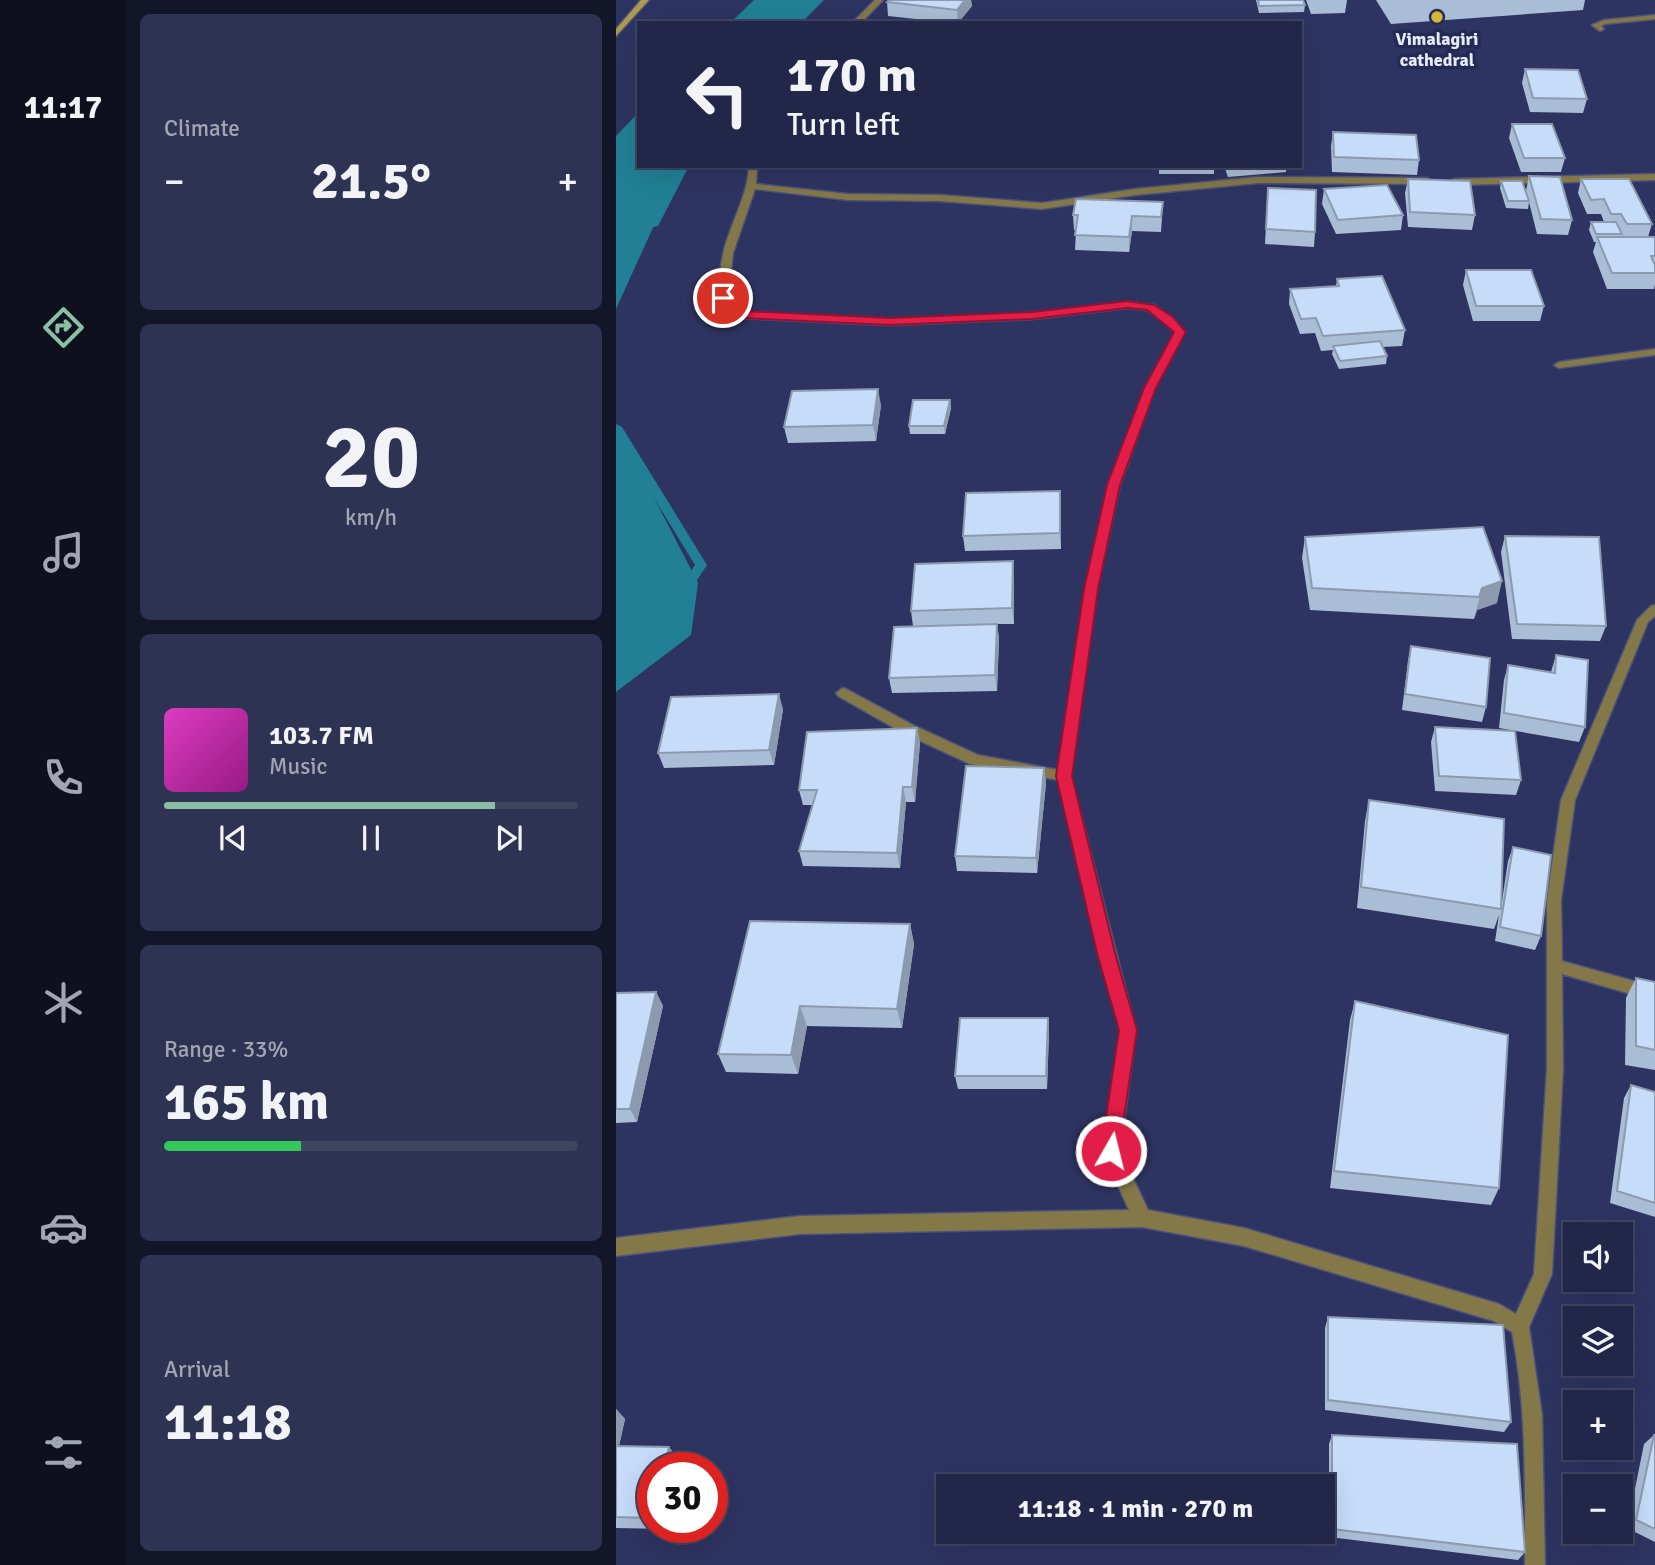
<!DOCTYPE html>
<meta charset="utf-8">
<style>
body{margin:0;font-family:Signika,sans-serif;background:#2e3353;color:#f1f3f6;height:100vh;display:flex;flex-direction:column;font-size:26px;white-space:nowrap}
*{box-sizing:border-box;margin:0}
p{font-size:23px;color:#a2a5b4}
.icon{flex:none;width:38px;height:38px;fill:none;stroke:currentColor;stroke-width:2;stroke-linecap:round;stroke-linejoin:round}
.map{position:relative;flex:1;overflow:hidden}
.sheet{display:flex;flex-direction:column;gap:14px;padding:14px;background:#131528;width:490px}
.sheet>*{flex:none}
.guide{position:absolute;left:21px;top:21px;width:665px;height:147px;border-radius:0px;box-shadow:0 7px 28px #0002,0 0 0 2px #3f4461;background:#222749;color:#f1f3f6;overflow:hidden}
.buttons{position:absolute;left:947px;top:1222px;display:grid;gap:14px}
.buttons a{display:grid;place-items:center;width:70px;height:70px;border-radius:0px;background:#222749;box-shadow:0 7px 28px #0002,0 0 0 2px #3f4461;font-size:35px}
.speed{position:absolute;left:21px;top:1452px;display:flex;gap:14px;font-size:35px;font-weight:700;text-align:center}
.speed>*{display:grid;place-content:center;width:91px;height:91px;border-radius:50%;background:#222749;box-shadow:0 7px 28px #0002,0 0 0 2px #3f4461;line-height:1}
.speed .limit{border:10px solid #d22;background:#fff;color:#111}
.pin{position:absolute;display:grid;place-items:center;width:60px;height:60px;color:#fff;margin:-30px;border:4px solid #fff;border-radius:50%;box-shadow:0 2px 7px #0007}
.me{position:absolute;width:77px;margin:-38px;rotate:8deg;stroke-linejoin:round;filter:drop-shadow(0 0 5px #0008)}
.turn{display:flex;align-items:center;gap:24px;height:147px;padding:0 35px;font-size:32px}
.turn .icon{width:91px;height:91px;stroke-width:2.5}
.turn b{display:block;font-size:49px;line-height:60px}
.big{font-size:52px;font-weight:800;line-height:1.1}
.sheet .card{flex:1;display:flex;flex-direction:column;justify-content:center;gap:10px;min-width:0;padding:0 24px;border-radius:10px;background:#2e3353}
.sheet .dial{align-items:center;gap:0}
.dial b{font-size:91px;line-height:1}
.song{display:flex;align-items:center;gap:21px}
.cover{width:84px;height:84px;border-radius:10px;background:linear-gradient(135deg,hsl(310 70% 55%),hsl(310 70% 35%))}
.played{height:7px;border-radius:4px;background:linear-gradient(90deg,#8abfa5 80%,#3f4461 80%)}
.keys{display:flex;justify-content:space-around;direction:ltr}
.heat{display:flex;justify-content:space-between;align-items:center;font-size:38px;direction:ltr}
.charge{height:10px;border-radius:5px;background:linear-gradient(90deg,#34c759 33%,#3f4461 0)}
.trip{position:absolute;left:320px;top:1474px;width:399px;height:70px;border-radius:0px;background:#222749;box-shadow:0 7px 28px #0002,0 0 0 2px #3f4461;font-weight:800;line-height:70px;text-align:center}
main{display:flex;flex:1;min-height:0}
.tabs{display:flex;flex-direction:column;width:126px;justify-content:space-around;align-items:center;background:#0e101d;color:#a2a5b4}
.tabs .icon{width:49px;height:49px}
.tabs .active{color:#8abfa5}
.tabs b{font-size:32px;color:#f1f3f6}
.map>svg:first-child{display:block}
.water{fill:#218095}
.lines{fill:none;stroke-linecap:round;stroke-linejoin:round}
.stream{fill:#218095;fill-rule:evenodd}
.street-casing{stroke:#4b517a;stroke-width:3}
.secondary-casing{stroke:#4b517a;stroke-width:3}
.street{fill:#847849;fill-rule:evenodd}
.secondary{fill:#ae9b4d;fill-rule:evenodd}
.wall{fill:#aabdd6}
.shaded-wall{fill:#8b9aae}
.building{fill:#c6dcf9;stroke:#8b9aae;stroke-width:2}
.route{fill:#e11d48;stroke:#92132f;stroke-width:2}
.poi-dot{fill:#d3b635;stroke:#252a55;stroke-width:2.5}
.labels{text-anchor:middle;dominant-baseline:central;stroke-width:7;stroke-linejoin:round;paint-order:stroke}
.far-poi-label{font-size:18px;font-weight:bold;fill:#e6eafb;stroke:#252a55}
</style>
<main>
<nav class="tabs">
<b>11:17</b>
<svg class="icon active" aria-label="directions" viewBox="0 0 24 24"><path d="M12 3l9 9-9 9-9-9zM9 14v-3h6M13 9l2 2-2 2"/></svg>
<svg class="icon" aria-label="music" viewBox="0 0 24 24"><path d="M9 18V5l10-2v13"/><circle cx="6" cy="18" r="3"/><circle cx="16" cy="16" r="3"/></svg>
<svg class="icon" aria-label="phone" viewBox="0 0 24 24"><path d="M5 4h4l2 5-3 2q2 4 5 5l2-3 5 2v4C11 20 4 13 5 4z"/></svg>
<svg class="icon" aria-label="climate" viewBox="0 0 24 24"><path d="M12 3v18M4 7l16 10M4 17L20 7"/></svg>
<svg class="icon" aria-label="car" viewBox="0 0 24 24"><path d="M5 17H2v-5l4-1 3-4h7l3 4 3 1v5h-3M9 17h6M6 11h13"/><circle cx="7" cy="17" r="2"/><circle cx="17" cy="17" r="2"/></svg>
<svg class="icon" aria-label="filters" viewBox="0 0 24 24"><path d="M4 7h16M4 17h16"/><circle cx="9" cy="7" r="2"/><circle cx="15" cy="17" r="2"/></svg>
</nav>
<section class="sheet">
<div class="card"><p>Climate</p>
<div class="heat"><a>−</a><b class="big">21.5°</b><a>+</a></div>
</div>
<div class="card dial"><b>20</b><p>km/h</p></div>
<div class="card">
<div class="song"><i class="cover"></i><div><b>103.7 FM</b><p>Music</p></div></div>
<div class="played"></div>
<div class="keys"><svg class="icon" aria-label="previous" viewBox="0 0 24 24"><path d="M18 5L8 12l10 7zM5 5v14"/></svg><svg class="icon" aria-label="pause" viewBox="0 0 24 24"><path d="M8 5v14M16 5v14"/></svg><svg class="icon" aria-label="next" viewBox="0 0 24 24"><path d="M6 5l10 7-10 7zM19 5v14"/></svg></div>
</div>
<div class="card"><p>Range · 33%</p><b class="big">165 km</b><div class="charge"></div></div>
<div class="card"><p>Arrival</p><b class="big">11:18</b></div>
</section>
<div class="map">
<svg width="1039" height="1565" viewBox="0 0 1039 1565">
<rect width="100%" height="100%" fill="#2e3461"/>
<!-- water -->
<path class="water" d="M138 0H208L185 23H114Z
M23 112V166H65L0 309V136Z
M0 424 82 583 75 635 0 692Z"/>
<g class="lines">
<!-- stream -->
<path class="stream" d="M64 166H73L42 226 34 228 32 226Z
M0 424 6 427 91 565 73 592 69 593 63 589 79 565 0 436Z"/>
<!-- street casing -->
<g class="street-casing">
<path id="street" d="M259 0H267L245 23H236Z
M1039 15V19L989 24 985 26 988 29 984 31 976 25 988 20Z
M133 166H141L140 184 232 194 324 195 426 203 519 189 642 177 811 178 815 181 811 184 642 183 519 195 426 209 324 201 232 200 139 189 117 253 112 297 130 312 274 319 416 313 511 302 538 305 557 318 569 332 539 388 504 485 481 589 455 776 520 1030 504 1151 532 1210 628 1228 883 1304 900 1314 918 1274 931 1068V900L945 800 1021 620 1035 606 1039 605V616L1032 622 959 800 945 900 946 961 1039 987V1001L946 974 947 1068 936 1274 913 1327 926 1415 929 1565H909C909 1487 911 1409 896 1332L878 1321 628 1246 526 1227 184 1234 0 1256V1238L184 1216 513 1210 486 1151 504 1030 442 780 354 764 287 733 222 696 220 693 227 688 232 690 297 725 362 755 442 770 469 589 492 485 529 388 559 332 549 322 531 310 511 308 416 319 274 325 127 318 102 298C103 277 105 256 112 237 120 213 132 192 133 166Z
M1039 174V180L838 185 834 182 838 179Z
M1039 349V355L943 368 938 365 943 362Z"/>
</g>
<!-- secondary casing -->
<g class="secondary-casing">
<path id="secondary" d="M25 0H33L0 36V29Z"/>
</g>
<!-- street -->
<use href="#street" class="street"/>
<!-- secondary -->
<use href="#secondary" class="secondary"/>
</g>
<!-- wall -->
<path class="wall" d="M273 0H355L356 6 342 23H337L272 16 271 2Z
M640 0H687L689 5 688 12 643 13Z
M690 0H731L729 13 695 14Z
M760 0H969L967 10 775 24Z
M909 69 971 99 967 113 914 112 906 83Z
M896 124 949 158 945 172H905L893 138Z
M717 132 803 160 801 175 716 172 715 146Z
M543 166H598V174H543Z
M608 166H670V172L612 177Z
M913 176 956 220 952 235 921 234 913 202 912 209 890 208 884 188 885 181 910 191Z
M792 179 859 215 856 230 792 227 789 193Z
M965 179 1036 224 1032 237H1039V285L1038 289H991L977 252 980 242H978L973 230 975 222H988L985 214H971L962 193Z
M652 188 699 232 698 247 649 244Z
M708 189 787 215 785 230 720 234 706 204Z
M547 202 545 232 516 231 513 252 459 250 460 230H458L457 215Z
M850 270 928 306 924 321H857L847 285Z
M721 279 789 330 786 346 766 347 771 356 770 364 723 369 716 354 717 350 705 351 699 333 684 334 673 304 674 289 720 286Z
M334 400 335 408 329 434H294L293 426Z
M265 405 260 441 172 443 168 427Z
M444 506 445 549 349 551 347 536Z
M889 536 990 626 984 641 896 639 885 552Z
M689 537 881 603 861 610 858 619 694 610 686 558Z
M398 577V624H381L383 639 381 691 276 693 273 678 297 626 295 611Z
M795 646 870 707 866 722 786 710 792 661Z
M940 655 969 727 963 742 883 728 888 680 892 665 935 672Z
M167 709 158 765 48 768 42 753Z
M819 727 905 780 900 795 819 791 815 742Z
M301 728 304 743 299 802H290L284 868 187 866 183 851 197 805H187L183 790Z
M428 768 430 783 421 873 341 871 339 856Z
M753 800 886 901 892 861 897 847 925 936 919 950 879 941 883 915 878 929 741 908 749 821Z
M294 924 298 944 286 1028 191 1026 182 1074 110 1072 102 1054Z
M1020 978 1039 982V1070L1009 1065 1010 998Z
M40 992 47 1006 21 1122 0 1123V993Z
M739 1001 883 1188 875 1205 714 1188 734 1020Z
M432 1018 433 1032 431 1089H342L339 1076Z
M1015 1085 1039 1092V1217L994 1203 1008 1098Z
M712 1317 895 1422 888 1432 709 1410V1328Z
M0 1409 9 1419 3 1446 64 1460 37 1468V1528H50V1529L0 1528Z
M716 1435 909 1552 902 1560 713 1537V1444Z
M1038 1435H1039V1542L1011 1528 1028 1444Z"/>
<!-- shaded-wall -->
<path class="shaded-wall" d="M349 0H355L356 6 342 23 341 10Z
M516 216V231L513 252V237Z
M262 389 265 405 260 441 257 425Z
M334 400 335 408 329 434 328 426Z
M397 561 398 577V624L396 608Z
M886 581 881 603 861 610 858 619 866 588Z
M381 624 383 639 381 691 379 675Z
M163 694 167 709 158 765 153 750Z
M301 728 304 743 299 802 296 787Z
M428 768 430 783 421 873 420 858Z
M287 787 290 802 284 868 281 853Z
M294 924 298 944 286 1028 281 1009Z
M40 992 47 1006 21 1122 14 1109Z
M184 1006 191 1026 182 1074 175 1055Z
M432 1018 433 1032 431 1089 430 1076Z
M0 1409 9 1419 0 1458Z
M53 1447 64 1460 63 1468H48Z"/>
<!-- building -->
<path class="building" d="M273 0H349L341 10 271 2Z
M642 0H687L689 5 643 6Z
M909 69 962 70 971 99 917 98Z
M896 124H936L949 158H908Z
M717 132 800 135 803 160 718 157Z
M913 176 944 177 956 220 925 219Z
M792 179 854 181 859 215 794 212Z
M965 179H1013L1036 224H1011L1005 214H995L988 199 975 200Z
M885 181H906L913 201H892Z
M771 185 787 215 722 220 708 189Z
M652 188 700 190 699 232 650 229Z
M460 199 547 202 545 217 516 216 513 237 459 235 462 215H457Z
M975 222H1000L1006 234H980Z
M981 237H1039V256H1035L1039 265V273H996Z
M850 270H915L928 306H860Z
M766 276 789 330 707 336 700 318 685 319 674 289 723 286 721 279Z
M764 341 771 356 724 361 717 346Z
M262 389 257 425 168 427 176 391Z
M297 400H334L328 426H293Z
M444 491V533L347 536 350 493Z
M867 527 886 581 866 588 863 597 696 588 689 537Z
M889 536 983 537 990 626 901 624Z
M397 561 396 608 295 611 299 564Z
M381 624 379 675 273 678 278 627Z
M795 646 874 658 870 707 789 694Z
M940 655 972 660 969 727 888 713 892 665 939 673Z
M163 694 153 750 42 753 55 697Z
M819 727 899 731 905 780 823 776Z
M301 728 296 787H287L281 853 183 851 201 790H183L191 732Z
M350 766 428 768 420 858 339 856Z
M753 800 888 819 885 909 745 887Z
M897 847 935 855 925 936 884 927Z
M134 921 294 924 281 1009 184 1006 175 1055 102 1054Z
M1020 978 1039 982V1050L1020 1046Z
M40 992 14 1109H0V993Z
M739 1001 892 1035 883 1188 718 1171Z
M344 1018H432L430 1076H339Z
M1015 1085 1039 1092V1203L1001 1191Z
M712 1317 887 1325 895 1422 712 1400Z
M716 1435 901 1444 909 1552 716 1529Z
M1038 1435H1039V1529L1020 1520Z
M0 1446 53 1447 48 1468H37V1518L0 1517Z"/>
<!-- route -->
<path class="route" d="M103 296H111L130 311 274 318 416 312 511 301 538 305 557 317 570 332 540 388 504 485 482 589 456 776 499 953 521 1030 502 1157 495 1160 488 1157 485 1151 503 1030 481 953 440 776 468 589 491 485 528 388 558 332 531 310 511 308 416 319 274 325 127 318 103 300Z"/>
<!-- markers -->
<circle class="poi-dot" cx="821" cy="17" r="7"/>
<g class="labels">
<!-- far-poi labels -->
<g class="far-poi-label">
<text x="821" y="39">Vimalagiri<tspan x="821" dy="21">cathedral</tspan></text>
</g>
</g>
</svg>
<div class="buttons">
<a><svg class="icon" aria-label="sound" viewBox="0 0 24 24"><path d="M4 9h4l5-4v14l-5-4H4zM17 9q2 3 0 6"/></svg></a>
<a><svg class="icon" aria-label="layers" viewBox="0 0 24 24"><path d="M12 4l9 5-9 5-9-5zM3 14l9 5 9-5"/></svg></a>
<a>+</a>
<a>−</a>
</div>
<div class="speed"><div class="limit">30</div></div>
<div class="pin" style="left:107px;top:298px;background:#d93025"><svg class="icon" aria-label="arrive" viewBox="0 0 24 24"><path d="M6 21V4h12l-3 4 3 4H6"/></svg></div>
<svg class="me" style="left:495px;top:1151px" viewBox="-20 -20 40 40"><circle r="17" fill="#e11d48" stroke="#fff" stroke-width="3"/><path d="M0-11L8 9 0 5-8 9z" fill="#fff"/></svg>
<div class="trip">11:18 · 1 min · 270 m</div>
<div class="guide">
<div class="turn"><svg class="icon" aria-label="left" viewBox="0 0 24 24"><path d="M17 20v-9H6M10 6l-5 5 5 5"/></svg><div><b>170 m</b>Turn left</div></div>
</div>
</div>
</main>
